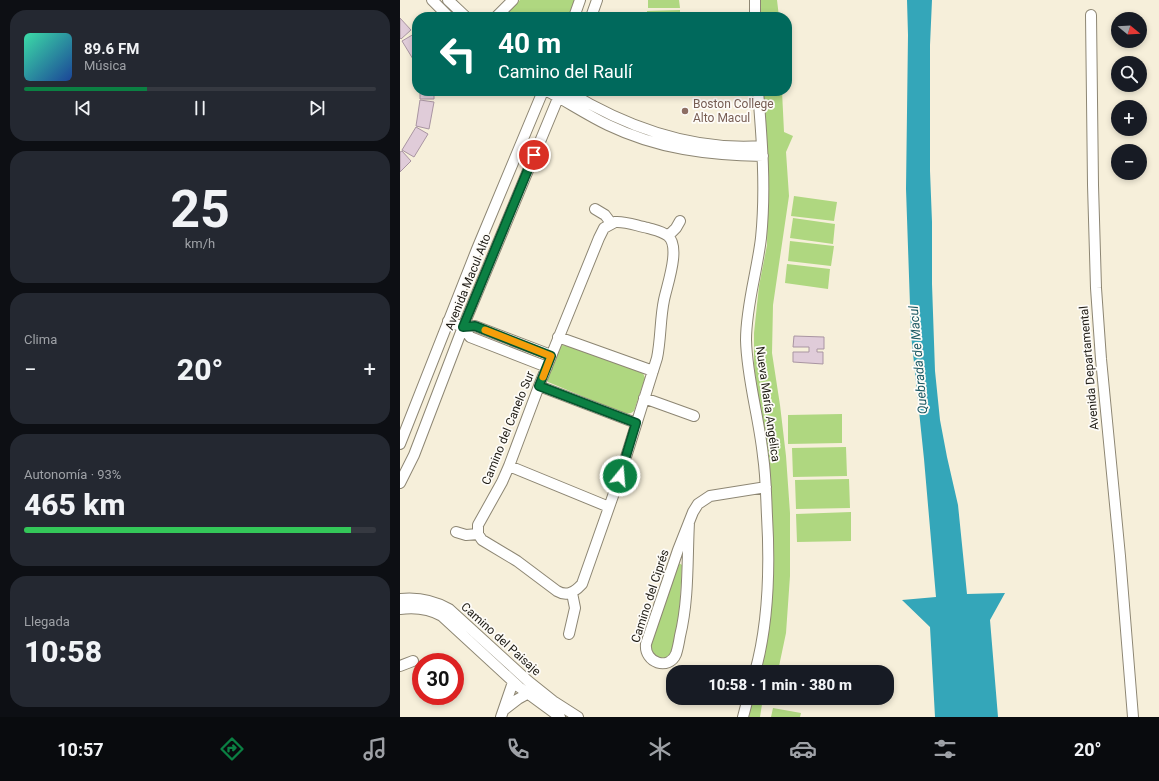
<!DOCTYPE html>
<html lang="es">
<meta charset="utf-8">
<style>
body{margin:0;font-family:Roboto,sans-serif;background:#242831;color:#f1f3f6;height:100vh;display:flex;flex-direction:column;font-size:15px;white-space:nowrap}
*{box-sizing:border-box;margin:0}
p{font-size:13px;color:#9ea1a6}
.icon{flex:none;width:22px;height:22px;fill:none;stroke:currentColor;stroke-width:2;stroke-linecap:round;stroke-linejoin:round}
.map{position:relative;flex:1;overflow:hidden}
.side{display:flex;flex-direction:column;gap:10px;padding:10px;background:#0d0f14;width:400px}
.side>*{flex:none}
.top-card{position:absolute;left:12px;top:12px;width:380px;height:84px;border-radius:16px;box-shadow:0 2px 6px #0003;background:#00695c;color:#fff;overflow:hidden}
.needle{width:26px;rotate:108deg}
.buttons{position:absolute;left:711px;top:12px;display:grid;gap:8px}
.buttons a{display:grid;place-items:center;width:36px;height:36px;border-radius:50%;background:#171b24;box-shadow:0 2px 6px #0003;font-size:20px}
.speed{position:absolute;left:12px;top:653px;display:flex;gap:8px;font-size:20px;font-weight:700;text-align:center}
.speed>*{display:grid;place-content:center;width:52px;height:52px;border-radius:50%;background:#171b24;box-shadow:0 2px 6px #0003;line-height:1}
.speed .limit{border:6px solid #d22;background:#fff;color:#111}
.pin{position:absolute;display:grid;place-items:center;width:34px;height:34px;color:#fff;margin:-17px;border:2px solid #fff;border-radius:50%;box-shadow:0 1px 4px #0007}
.me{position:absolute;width:44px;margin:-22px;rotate:17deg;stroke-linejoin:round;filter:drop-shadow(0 0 3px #0008)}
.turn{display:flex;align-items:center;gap:14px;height:84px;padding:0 20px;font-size:18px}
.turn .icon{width:52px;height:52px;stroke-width:2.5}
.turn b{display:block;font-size:28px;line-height:34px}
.big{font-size:30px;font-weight:800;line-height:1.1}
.side .widget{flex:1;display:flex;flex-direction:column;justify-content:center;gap:6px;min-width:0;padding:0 14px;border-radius:16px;background:#242831}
.side .dial{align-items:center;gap:0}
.dial b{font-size:52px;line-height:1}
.song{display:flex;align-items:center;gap:12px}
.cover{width:48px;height:48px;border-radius:6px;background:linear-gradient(135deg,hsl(160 70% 55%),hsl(220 70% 35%))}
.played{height:4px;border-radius:2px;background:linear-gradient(90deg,#0b8043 35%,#363941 35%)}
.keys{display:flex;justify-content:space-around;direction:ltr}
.heat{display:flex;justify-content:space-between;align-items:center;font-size:22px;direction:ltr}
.charge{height:6px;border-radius:3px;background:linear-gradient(90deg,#34c759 93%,#363941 0)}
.trip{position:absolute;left:266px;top:665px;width:228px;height:40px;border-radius:16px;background:#171b24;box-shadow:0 2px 6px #0003;font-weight:800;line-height:40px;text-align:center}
.dock{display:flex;height:64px;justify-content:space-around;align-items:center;background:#090b0e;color:#9ea1a6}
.dock .icon{width:28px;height:28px}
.dock .on{color:#0b8043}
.dock b{font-size:18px;color:#f1f3f6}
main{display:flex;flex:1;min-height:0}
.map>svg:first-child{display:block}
.green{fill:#afd780}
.water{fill:#34a6b9}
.building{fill:#e0ccd9;stroke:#a995a2}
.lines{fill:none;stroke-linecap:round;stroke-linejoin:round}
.minor-casing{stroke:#8d8673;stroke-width:12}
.minor{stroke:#fff;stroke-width:10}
.route-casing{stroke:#07532c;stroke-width:10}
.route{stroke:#0b8043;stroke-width:7}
.slow{stroke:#f59e0b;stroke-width:7}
.education-dot{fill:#8d6e63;stroke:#fefcf8;stroke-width:1.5}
.labels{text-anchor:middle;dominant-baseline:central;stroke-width:3.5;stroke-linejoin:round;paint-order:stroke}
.education-label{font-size:12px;fill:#785e54;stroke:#fefcf8;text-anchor:start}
.street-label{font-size:12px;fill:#1f1c15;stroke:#fefcf8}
.water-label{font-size:13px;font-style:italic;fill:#1a5862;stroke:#fefcf8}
</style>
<main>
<section class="side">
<div class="widget">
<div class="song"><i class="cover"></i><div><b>89.6 FM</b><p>Música</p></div></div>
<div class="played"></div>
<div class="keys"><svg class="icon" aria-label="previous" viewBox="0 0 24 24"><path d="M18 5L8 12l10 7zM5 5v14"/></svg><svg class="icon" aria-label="pause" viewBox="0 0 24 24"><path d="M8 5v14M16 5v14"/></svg><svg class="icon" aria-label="next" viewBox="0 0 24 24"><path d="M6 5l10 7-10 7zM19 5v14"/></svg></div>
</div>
<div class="widget dial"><b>25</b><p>km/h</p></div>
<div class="widget"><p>Clima</p>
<div class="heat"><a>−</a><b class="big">20°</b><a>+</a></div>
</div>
<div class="widget"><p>Autonomía · 93%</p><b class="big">465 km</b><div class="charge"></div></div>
<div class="widget"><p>Llegada</p><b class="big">10:58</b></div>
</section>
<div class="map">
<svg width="759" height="717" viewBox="0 0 759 717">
<rect width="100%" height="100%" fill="#f6efda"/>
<!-- green -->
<path class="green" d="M120 0H175L170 17H102Z
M248 0H279L280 8H248Z
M359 0H377L379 17H360Z
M280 10V17H247V11Z
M363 91H382L384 132 393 136 386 152 389 196 373 305 372 353 380 405 386 456 390 513V576L386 633 378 671 358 672 370 488 354 365V333L359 286 367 245 368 181Z
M394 196 437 202 434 221 391 216Z
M393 218 435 224 433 244 390 238Z
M390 241 434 246 431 266 388 261Z
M387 264 430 269 428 289 385 283Z
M162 345 167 346 243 373 245 378 234 411 231 413 225 414 148 382 147 378 161 346Z
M442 414V443L388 444V415Z
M446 447 447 476 393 477 392 448Z
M449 479 450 508 396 509 395 480Z
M451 512V541L397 542 396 514Z
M279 563 282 565 279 618 271 653 268 657 261 659 252 654 251 643Z
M352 698H363L360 717H349Z
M373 708 401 713 400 717H371Z"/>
<!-- water -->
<path class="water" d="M507 0H532L530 45V171L532 222V284L535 371 540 420 547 457 558 505 567 594 605 593 590 620 598 717H535L530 627 502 600 536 597 524 459 511 334 506 189 508 35Z"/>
<!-- building -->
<path class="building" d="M0 18 11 30 1 39 0 38Z
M14 34 17 38V63L16 64 2 41Z
M20 91H34V99H20Z
M20 100 34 102 29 129 16 126Z
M16 127 28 134 14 157 2 150Z
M2 151 11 161 0 172V152Z
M394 336 424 337V349H417V352H423V364L393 362V352H409V347H393Z"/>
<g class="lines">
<!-- minor casing -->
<g class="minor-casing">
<path id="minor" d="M32 0 49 17
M48 0 66 17
M355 0V17
M691 15 693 185 696 288 701 359 720 556 733 717
M96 17 113 0
M174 17 180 0
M191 17 197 0
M147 91C168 102 187 115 208 125 258 149 308 155 363 156
M167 91C226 127 292 151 362 146
M195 209 205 215 211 223
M215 222C226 221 237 226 248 228 255 230 262 231 268 236 281 247 267 285 264 300 260 319 261 339 257 358L220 476 182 584C175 592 167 597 157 591L117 561 82 540 78 534V525L102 482 109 466 139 386 199 238 204 228Z
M268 236 276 228 280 221
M48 321 63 327 75 326 151 355
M63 327 70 337 147 367
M158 337 253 371
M139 386 236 423
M244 398 294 416
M0 444 77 249 143 91
M109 466 209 507
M0 483 14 455 63 327 161 91
M289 522C287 560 289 599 280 636 279 642 278 648 276 654 269 671 244 663 246 644L278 550 293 512 298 504 310 496 366 487
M56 532 66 535 78 534
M0 599C18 597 33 600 49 609L128 681 153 701 178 717
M0 609C15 607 28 608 42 616L119 687 160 717
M169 634 175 608 172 593
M0 666 13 661
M355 672C369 622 370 568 367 516 366 496 366 476 363 456 359 417 347 379 346 340 346 306 357 272 361 238 366 189 362 140 358 91
M105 709 118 699 127 694
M101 717 113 682
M343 717 348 698"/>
</g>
<!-- minor -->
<use href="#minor" class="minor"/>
</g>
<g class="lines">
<!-- route casing -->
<g class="route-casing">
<path id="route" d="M134 155 63 327 75 326 151 356 139 386 236 423 220 476"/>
</g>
<!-- route -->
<use href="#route" class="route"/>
<!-- slow -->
<path class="slow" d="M85 330 151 356 143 377"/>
</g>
<!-- markers -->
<circle class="education-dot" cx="285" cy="111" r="4"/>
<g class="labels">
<!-- education labels -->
<g class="education-label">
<text x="293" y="104">Boston College<tspan x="293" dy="14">Alto Macul</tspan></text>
</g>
<!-- street labels -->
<g class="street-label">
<text transform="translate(68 282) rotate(-68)">Avenida Macul Alto</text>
<text transform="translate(689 368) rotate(-95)">Avenida Departamental</text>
<text transform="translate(368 404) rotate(82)">Nueva María Angélica</text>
<text transform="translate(108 428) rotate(-68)">Camino del Canelo Sur</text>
<text transform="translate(250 596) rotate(-72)">Camino del Ciprés</text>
<text transform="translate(101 639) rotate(42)">Camino del Paisaje</text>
</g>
<!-- water labels -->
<g class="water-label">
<text transform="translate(518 360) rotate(-95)">Quebrada de Macul</text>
</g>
</g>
</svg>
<div class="buttons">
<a><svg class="needle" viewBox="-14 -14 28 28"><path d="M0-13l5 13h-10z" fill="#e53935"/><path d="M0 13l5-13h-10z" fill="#9ea1a6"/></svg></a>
<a><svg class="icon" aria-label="search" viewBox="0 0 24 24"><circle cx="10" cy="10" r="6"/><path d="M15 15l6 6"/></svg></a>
<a>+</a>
<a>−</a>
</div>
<div class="speed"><div class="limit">30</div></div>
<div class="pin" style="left:134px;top:155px;background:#d93025"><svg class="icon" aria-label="arrive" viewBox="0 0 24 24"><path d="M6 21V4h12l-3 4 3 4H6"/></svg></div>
<svg class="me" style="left:220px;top:476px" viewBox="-20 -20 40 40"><circle r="17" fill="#0b8043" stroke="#fff" stroke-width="3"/><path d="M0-11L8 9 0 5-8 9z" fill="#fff"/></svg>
<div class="trip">10:58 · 1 min · 380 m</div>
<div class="top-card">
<div class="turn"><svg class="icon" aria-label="left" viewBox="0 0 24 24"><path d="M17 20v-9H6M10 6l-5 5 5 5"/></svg><div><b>40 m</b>Camino del Raulí</div></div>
</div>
</div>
</main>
<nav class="dock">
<b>10:57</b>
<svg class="icon on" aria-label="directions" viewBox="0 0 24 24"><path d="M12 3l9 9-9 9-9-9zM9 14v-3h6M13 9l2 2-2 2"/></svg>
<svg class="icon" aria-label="music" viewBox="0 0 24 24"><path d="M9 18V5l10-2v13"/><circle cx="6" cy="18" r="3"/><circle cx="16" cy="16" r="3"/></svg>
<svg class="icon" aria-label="phone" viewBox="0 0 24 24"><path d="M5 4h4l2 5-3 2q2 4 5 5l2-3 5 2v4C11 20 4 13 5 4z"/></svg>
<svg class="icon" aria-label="climate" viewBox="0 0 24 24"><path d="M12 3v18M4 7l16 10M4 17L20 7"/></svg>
<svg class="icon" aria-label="car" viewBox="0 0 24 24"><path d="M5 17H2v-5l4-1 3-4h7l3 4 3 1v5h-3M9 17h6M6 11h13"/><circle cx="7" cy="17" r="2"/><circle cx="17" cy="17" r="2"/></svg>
<svg class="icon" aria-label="filters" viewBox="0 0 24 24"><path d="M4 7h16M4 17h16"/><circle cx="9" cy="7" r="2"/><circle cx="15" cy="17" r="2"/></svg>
<b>20°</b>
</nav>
